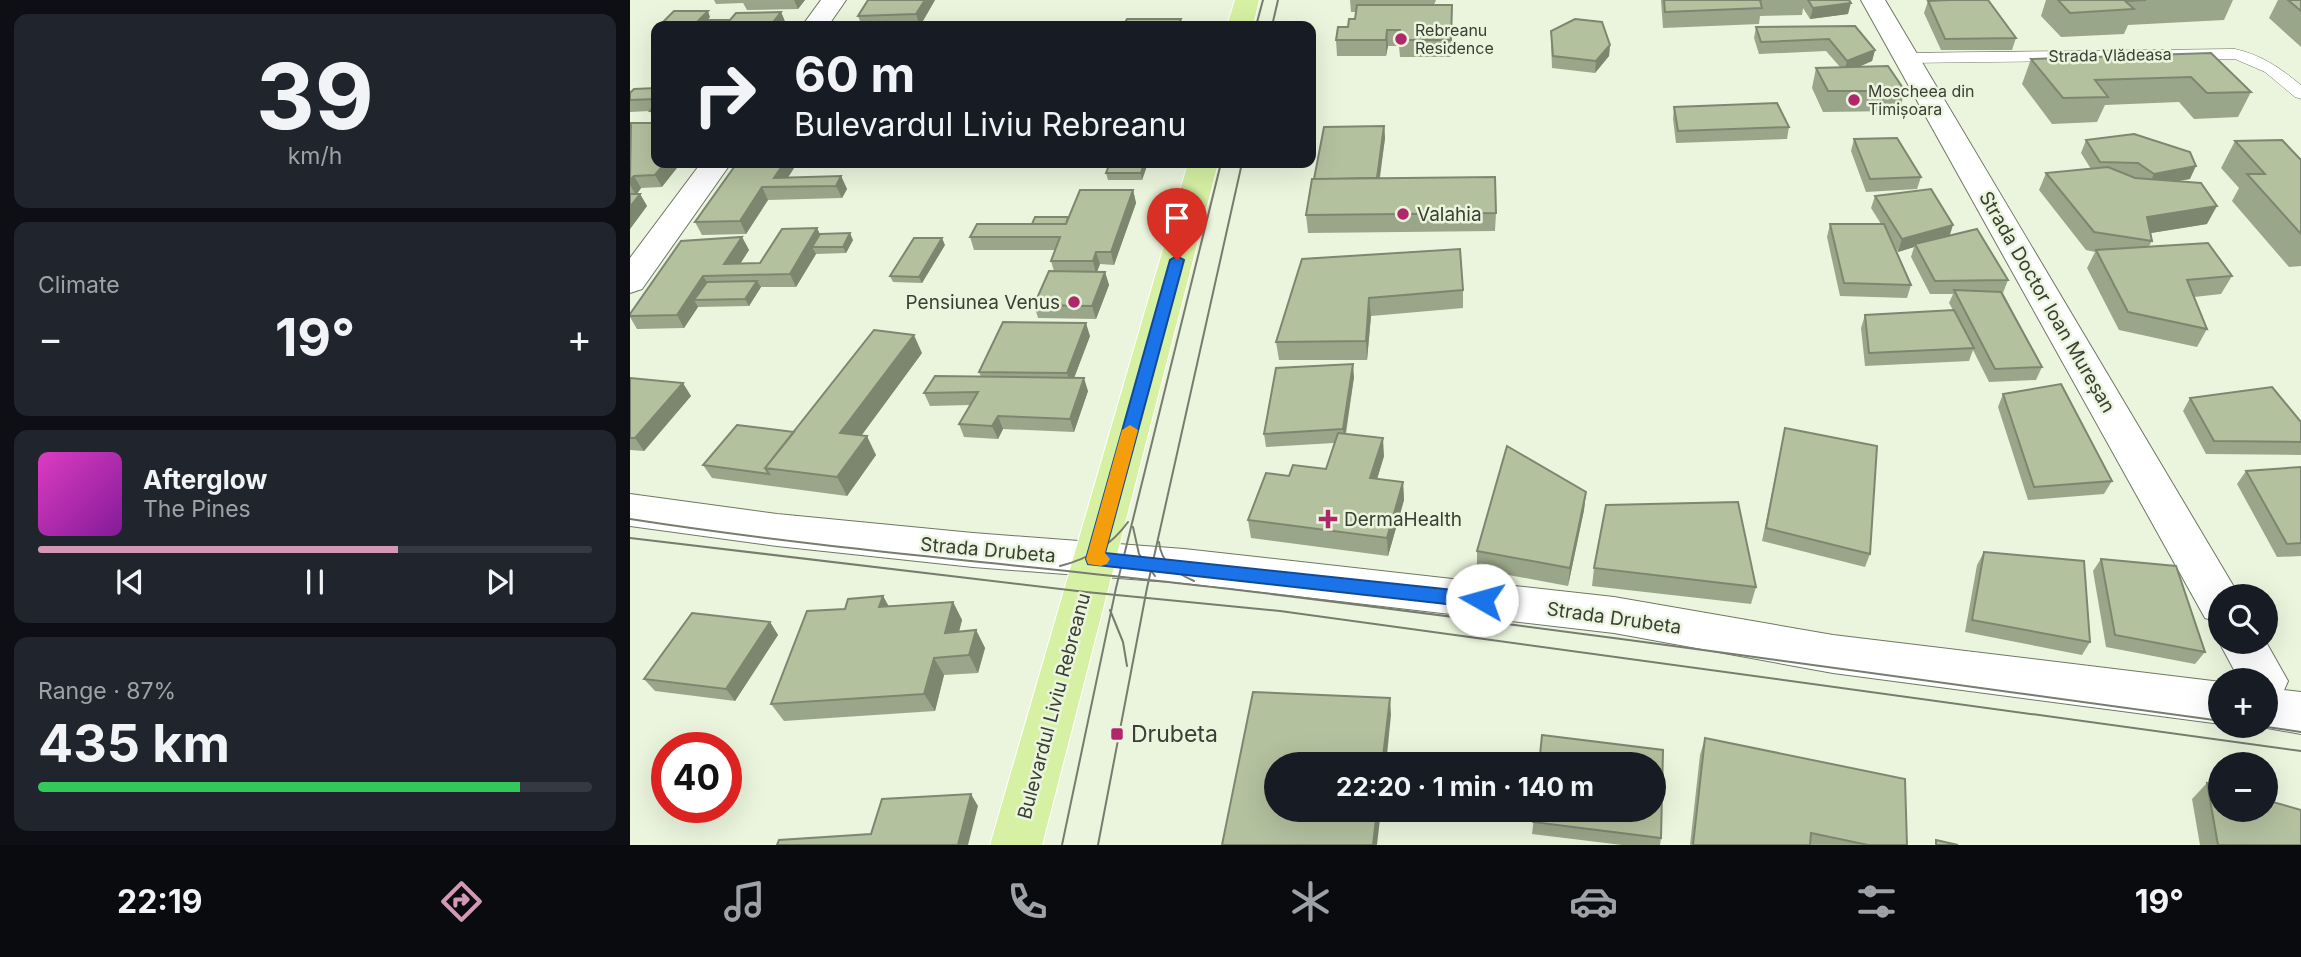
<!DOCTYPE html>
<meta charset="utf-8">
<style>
body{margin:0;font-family:Inter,sans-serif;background:#20242c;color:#f1f3f6;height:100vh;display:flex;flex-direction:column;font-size:26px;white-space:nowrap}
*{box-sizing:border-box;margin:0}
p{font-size:23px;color:#9ea1a6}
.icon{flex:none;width:38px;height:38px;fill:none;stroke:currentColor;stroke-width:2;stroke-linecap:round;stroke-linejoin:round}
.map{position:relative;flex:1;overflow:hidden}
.details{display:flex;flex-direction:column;gap:14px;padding:14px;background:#0d0f14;width:630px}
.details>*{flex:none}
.hud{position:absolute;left:21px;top:21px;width:665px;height:147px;border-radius:14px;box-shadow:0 7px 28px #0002;background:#171b24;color:#f1f3f6;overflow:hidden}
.controls{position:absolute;left:1578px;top:584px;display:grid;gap:14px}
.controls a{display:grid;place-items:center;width:70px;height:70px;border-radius:50%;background:#171b24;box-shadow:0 7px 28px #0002;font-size:35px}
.speed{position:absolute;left:21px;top:732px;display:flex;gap:14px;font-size:35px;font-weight:700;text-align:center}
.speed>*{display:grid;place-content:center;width:91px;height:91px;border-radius:50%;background:#171b24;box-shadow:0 7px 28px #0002;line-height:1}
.speed .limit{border:10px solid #d22;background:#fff;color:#111}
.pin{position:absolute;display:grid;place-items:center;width:60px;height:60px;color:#fff;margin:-72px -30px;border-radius:50% 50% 50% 0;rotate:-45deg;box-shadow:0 0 7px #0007}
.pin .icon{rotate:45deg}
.me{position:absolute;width:77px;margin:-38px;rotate:277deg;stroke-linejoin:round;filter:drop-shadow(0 0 5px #0008)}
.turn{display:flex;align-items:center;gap:24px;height:147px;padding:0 28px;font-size:32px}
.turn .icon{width:91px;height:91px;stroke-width:2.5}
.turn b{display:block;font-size:49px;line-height:60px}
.big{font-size:52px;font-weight:700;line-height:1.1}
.details .tile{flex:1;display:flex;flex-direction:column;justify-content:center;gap:10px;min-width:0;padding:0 24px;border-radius:14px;background:#20242c}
.details .dial{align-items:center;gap:0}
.dial b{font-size:91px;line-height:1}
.song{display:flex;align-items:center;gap:21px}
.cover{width:84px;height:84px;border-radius:10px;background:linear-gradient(135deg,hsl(310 70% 55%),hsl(290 70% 35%))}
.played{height:7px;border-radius:4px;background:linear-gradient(90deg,#d498b7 65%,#363941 65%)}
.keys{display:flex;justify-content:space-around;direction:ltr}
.heat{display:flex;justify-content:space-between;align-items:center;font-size:38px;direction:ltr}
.charge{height:10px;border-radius:5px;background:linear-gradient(90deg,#34c759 87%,#363941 0)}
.trip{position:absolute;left:634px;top:752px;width:402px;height:70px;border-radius:35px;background:#171b24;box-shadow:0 7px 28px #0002;font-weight:700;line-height:70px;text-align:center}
.tab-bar{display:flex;height:112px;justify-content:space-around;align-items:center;background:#090b0e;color:#9ea1a6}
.tab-bar .icon{width:49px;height:49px}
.tab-bar .current{color:#d498b7}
.tab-bar b{font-size:32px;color:#f1f3f6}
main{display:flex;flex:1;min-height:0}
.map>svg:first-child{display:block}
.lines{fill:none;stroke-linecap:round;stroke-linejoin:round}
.service-casing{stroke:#6f7763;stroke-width:1}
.minor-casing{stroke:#6f7763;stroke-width:2}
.tertiary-casing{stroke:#6f7763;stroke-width:2}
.primary-casing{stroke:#fff;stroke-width:2}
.service{fill:#fff;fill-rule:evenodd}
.minor{fill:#fff;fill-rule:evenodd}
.tertiary{fill:#fff;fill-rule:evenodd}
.primary{fill:#d6f1a4;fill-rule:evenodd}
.tram{stroke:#767c6e;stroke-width:2}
.wall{fill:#9aa689}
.shaded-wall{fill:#7d876f}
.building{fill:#b3c19f;stroke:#7d876f;stroke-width:2}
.route{fill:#1a73e8;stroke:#114b97;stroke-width:2}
.slow{fill:#f59e0b}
.poi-dot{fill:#b0286b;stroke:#ebf5dd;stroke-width:2.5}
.labels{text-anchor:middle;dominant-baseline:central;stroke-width:5;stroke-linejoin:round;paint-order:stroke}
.far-poi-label{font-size:16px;fill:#3a3e35;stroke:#ebf5dd;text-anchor:start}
.far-street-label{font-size:16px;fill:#3a3e35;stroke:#ebf5dd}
.poi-label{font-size:19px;fill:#3a3e35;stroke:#ebf5dd;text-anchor:start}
.street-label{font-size:19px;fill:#3a3e35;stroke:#ebf5dd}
.near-poi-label{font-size:23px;fill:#3a3e35;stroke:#ebf5dd;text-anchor:start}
</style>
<main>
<section class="details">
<div class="tile dial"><b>39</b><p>km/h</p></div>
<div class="tile"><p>Climate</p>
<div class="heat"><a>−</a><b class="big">19°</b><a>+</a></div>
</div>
<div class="tile">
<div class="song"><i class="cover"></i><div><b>Afterglow</b><p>The Pines</p></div></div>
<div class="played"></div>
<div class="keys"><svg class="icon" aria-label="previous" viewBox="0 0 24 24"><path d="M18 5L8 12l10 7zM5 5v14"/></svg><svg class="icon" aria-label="pause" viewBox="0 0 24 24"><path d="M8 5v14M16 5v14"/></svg><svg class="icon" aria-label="next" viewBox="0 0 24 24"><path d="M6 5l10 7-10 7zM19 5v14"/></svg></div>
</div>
<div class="tile"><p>Range · 87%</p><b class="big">435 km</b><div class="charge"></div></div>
</section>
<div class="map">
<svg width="1671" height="845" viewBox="0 0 1671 845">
<rect width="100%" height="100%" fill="#ebf5dd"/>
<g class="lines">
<!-- service casing -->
<g class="service-casing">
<path id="service" d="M1605 49C1632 55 1650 68 1671 85V99L1665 97 1635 72 1605 59 1276 63 1268 58 1276 53Z"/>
</g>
<!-- minor casing -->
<g class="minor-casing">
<path id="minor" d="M191 0H216L198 26H172Z
M1231 0H1255L1607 592 1609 597H1591V623L1575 618Z
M71 163H101L12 289 0 293V258Z
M1591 639V642H1636L1658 681 1652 695 1636 701V681H1610L1589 642Z"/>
</g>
<!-- tertiary casing -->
<g class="tertiary-casing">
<path id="tertiary" d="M0 494 147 514 343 533 554 549 984 597 1203 635 1591 682V724L1203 673 984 633 554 583 343 567 147 546 0 526Z
M1636 688 1671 692V734L1626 726H1636Z"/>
</g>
<!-- primary casing -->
<g class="primary-casing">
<path id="primary" d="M605 0H629L623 26H597Z
M558 163H588L412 845H360Z"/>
</g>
<!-- service -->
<use href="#service" class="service"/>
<!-- minor -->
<use href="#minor" class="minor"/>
<!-- tertiary -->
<use href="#tertiary" class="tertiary"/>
<!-- primary -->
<use href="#primary" class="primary"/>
<!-- tram -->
<path class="tram" d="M626 26 633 0
M642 26 648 0
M0 519C199 550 400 565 600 589 931 629 1261 676 1591 721
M503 527 509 554 525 576
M0 538 456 592 650 611 1671 751
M529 542C531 563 546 573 564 581
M430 566C458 559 481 546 498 522
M480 610 493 642 497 666
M1630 726 1671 732
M432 845 486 588 591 163
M468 845 517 588 612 163"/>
</g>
<!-- wall -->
<path class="wall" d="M84 0H175L168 9 117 10 113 3 86 4Z
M305 0 290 26H232L228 16Z
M720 0H806L804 5H822L821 57H770L769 46H758L756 56H707L706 40 725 19 726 12H721Z
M1031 0H1219L1218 14 1180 19 1173 8 1172 15 1130 16 1129 24 1033 28Z
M1416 0H1603L1594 20 1498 25 1494 34 1431 37 1411 16Z
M1648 0H1671V47L1639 18Z
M1298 1 1386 38 1382 50H1311L1294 13Z
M151 12 156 24 154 26 30 25 80 17 77 20H100Z
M1225 26 1245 50 1242 61 1229 67 1275 91 1269 111 1193 112 1182 88 1186 68 1210 67 1196 51 1129 54 1124 38 1126 27Z
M921 31 980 45 979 56 965 73 922 68 921 43Z
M1581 53 1621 92 1608 117 1564 119 1549 102 1475 105 1467 122 1422 124 1392 84 1401 59Z
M26 88V163L32 187 11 188 7 194H10L17 206 0 229V124L26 123 20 111 0 112V93Z
M1044 107 1159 127 1157 139 1046 143 1043 119Z
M754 126 755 138 750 178 866 213 865 231 678 233 676 215 684 179Z
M1224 139 1291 177 1287 189 1236 192 1221 151Z
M1456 140 1560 179 1546 181 1577 224 1520 233 1522 241 1519 246 1602 276 1591 294 1564 297 1577 329 1567 347 1489 330 1457 268 1465 252 1456 250 1409 190 1416 173 1461 169 1451 153Z
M1605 141 1671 160V266L1659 267 1602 201 1609 188 1591 168Z
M463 163H518L512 180H478L476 173 479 165H464Z
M164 168 158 177 211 176 217 189 212 198 138 200 116 234 72 235 65 222Z
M503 190 506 203 484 265 470 264 467 272H475L479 285 466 319 408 318 404 305 424 271 421 261 425 250H344L340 237 438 217Z
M1245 196 1320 236 1378 280 1373 293 1412 367 1406 380 1359 382 1343 350 1339 361 1235 366 1231 328 1235 315 1323 310 1319 303 1323 294H1300L1281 257 1284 247 1268 252 1265 247 1281 285 1277 298 1210 296 1197 237 1200 224H1251L1241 208Z
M187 228 190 234 223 240 216 253 186 254 166 287H131L119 306 68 307 54 328 7 329 0 317V314L112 237 119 250 110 264 130 263Z
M315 245 292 283 263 282 260 276Z
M672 259 833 290V308L741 316 737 360H649L646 342Z
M460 336 444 378 458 391 444 432 373 429 368 439 334 437 329 424 340 405 300 406 294 393 351 377 349 372Z
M292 353 231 436 246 455 217 496 82 478 73 465 164 432Z
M724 377 716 434 754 456 747 479 773 482 774 500 758 556 621 538 618 520 659 476 696 469 704 443 636 447 634 434Z
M0 378 61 396 14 451 0 450Z
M1373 394 1482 481 1474 494 1398 500 1368 407Z
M1560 398 1671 442V455L1576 454 1553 411Z
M1155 428 1240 554 1235 567 1132 541Z
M1671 467V556L1647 557 1607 484 1616 471Z
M956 492 954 510 938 586 847 569V551Z
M1354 552 1460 642 1452 655 1335 632 1347 565Z
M1471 559 1575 652 1565 664 1476 647 1463 571Z
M964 568 1126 587 1121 604 962 586Z
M253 596 259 607 323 602 332 620 329 632 346 630 355 648 348 673 314 675 305 711 154 721 141 704 215 609Z
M140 622 148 635 105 701 25 691 14 679Z
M1075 738 1277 845H1060L1070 755Z
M1577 783 1671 845H1570L1562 799Z
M905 810 1031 838 1030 845H992L902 834Z"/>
<!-- shaded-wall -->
<path class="shaded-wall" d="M164 0H175L168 9Z
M295 0H305L290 26 286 14Z
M1221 3 1218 14 1180 19 1183 8Z
M78 11 80 17 72 26H65L64 25Z
M151 12 156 24 154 26H140Z
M757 30 758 46 756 56V40Z
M980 45 979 56 965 73 966 61Z
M1245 50 1242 61 1214 73 1217 61Z
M754 126 755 138 747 195 746 183Z
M35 163H51L32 187 25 175Z
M154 163H162L164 168 152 187 144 178Z
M514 163H518L512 180 511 173Z
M1566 166 1560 179 1518 186 1524 174Z
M4 176 11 188 6 195 0 185V180Z
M211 176 217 189 212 198 206 186Z
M132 187 138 200 116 234 110 221Z
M503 190 506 203 484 265 481 252Z
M10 194 17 206 0 229V207Z
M1587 206 1577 224 1509 235 1517 217Z
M1323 225 1319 238 1285 244 1284 247 1268 252 1272 239Z
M187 228 193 241 182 247 186 254 166 287 160 274Z
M220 233 223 240 216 253 213 247Z
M112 237 119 250 103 275 94 264Z
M312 238 315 245 292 283 289 277Z
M466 252 470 264 466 274 463 261Z
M475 272 479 285 466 319 462 306Z
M73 276 81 288 64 300 68 307 54 328 47 315Z
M127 281 131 287 119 306 115 299Z
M739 298 741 316 737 360 736 341Z
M456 323 460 336 441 386 437 373Z
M284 335 292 353 220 451 210 433Z
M723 364 724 377 714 442 713 429Z
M454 378 458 391 444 432 440 419Z
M53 383 61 396 14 451 5 438Z
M368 416 373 429 368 439 362 426Z
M237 436 246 455 217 496 207 477Z
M753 438 754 456 742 496 740 478Z
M773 482 774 500 758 556 757 538Z
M956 492 954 510 938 586 940 568Z
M253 596 263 614 249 607Z
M323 602 332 620 324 650 315 633Z
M140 622 148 635 105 701 96 689Z
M346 630 355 648 348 673 339 655Z
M304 658 314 675 305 711 294 694Z
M760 698 761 715 756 765H752Z
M341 794 348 806 338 845H328Z
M747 810H751L747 845H743Z"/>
<!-- building -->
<path class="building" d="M238 0H295L286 14 228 16Z
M1034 0H1132H1130L1132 8 1035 12Z
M1178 0H1219L1221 3 1183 8Z
M1319 0H1358L1386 38 1315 39 1298 1Z
M1428 0H1516L1495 1 1504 9 1440 13Z
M1658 0H1671V11Z
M727 5H822L821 40H769L770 30H757L756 40H706L708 27H718L719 19H725Z
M44 11H78L64 25H30Z
M151 12 140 26H69L74 20H100L106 13Z
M497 19H551L548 26H493Z
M945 19 972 22 980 45 966 61 923 56 921 31Z
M1225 26 1245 50 1217 61 1199 39 1131 42 1126 27Z
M1581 53 1621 92 1577 93 1561 77 1465 80 1478 97 1433 98 1401 59Z
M1258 66 1275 91H1198L1186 68Z
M26 88V99L0 100V93L4 89Z
M26 103V111H20Z
M1147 103 1159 127 1048 131 1044 107Z
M1 123H26V163H35L25 175 4 176 0 180Z
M754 126 747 178 684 179 694 127Z
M1504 134 1560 152 1566 166 1524 174 1508 163 1470 162 1456 140Z
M1267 138 1291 177 1240 179 1224 139Z
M1652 140 1671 160V234L1617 174H1635L1605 141Z
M107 163H154L144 178 211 176 206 186 132 187 110 221 65 222Z
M480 163H514L511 173H476Z
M1478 167 1505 178 1571 183 1587 206 1517 217 1522 241 1464 232 1416 173Z
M865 177 866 213 676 215 682 179Z
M1301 189 1323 225 1272 239 1245 196Z
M450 190H503L481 252H466L463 261H421L430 237H340L347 224H436Z
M0 194H10L0 207Z
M405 217H438L436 224H402Z
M1200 224H1254L1281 285 1214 283Z
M187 228 160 274 73 276 47 315 0 316V314L51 241 112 237 94 264 130 263 152 229Z
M1347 229 1378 280 1305 281 1285 244Z
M220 233 213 247H182L190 234Z
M284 238H312L289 277 260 276Z
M1578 243 1602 276 1557 280 1577 329 1498 312 1466 250Z
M830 249 833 290 739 298 736 341 646 342 672 259Z
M419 271 475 272 462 306 404 305Z
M127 281 115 299 64 300 77 282Z
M1324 290 1371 292 1412 367 1365 369Z
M1324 310 1344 348 1239 353 1235 315Z
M373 322 456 323 437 373 349 372Z
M244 330 284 335 210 433 237 436 207 477 135 468Z
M723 364 713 429 634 434 646 368Z
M305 376 454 378 440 419 368 416 362 426 329 424 348 392 294 393Z
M0 378 53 383 5 438H0Z
M1431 384 1482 481 1404 487 1373 394Z
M1642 387 1671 422V442L1584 441 1560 398Z
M107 425 164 432 135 468 139 474 73 465Z
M1155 428 1247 446 1240 554 1136 528Z
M708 433 753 438 740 478 773 482 757 538 618 520 636 473 659 476 663 465 696 469Z
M877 446 956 492 940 568 847 551Z
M1671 467V543L1657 544 1616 471Z
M1108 502 1126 587 964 568 976 505Z
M1354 552 1454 561 1460 642 1342 620Z
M1471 559 1546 566 1575 652 1485 635Z
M253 596 249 607 323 602 315 633 346 630 339 655 304 658 294 694 141 704 177 611 215 609 218 599Z
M62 613 140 622 96 689 14 679Z
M623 692 760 698 752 765H646V810H747L743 845H592Z
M912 735 1033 750 1031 838 903 822 905 810H1024V765H909Z
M1075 738 1275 779 1277 845H1238L1181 833 1180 845H1063Z
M1577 783 1591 787V810H1636V800L1671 810V845H1588Z
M341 794 328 845H147L149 840 241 834 252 799Z
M1306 840 1328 845H1306Z"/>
<!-- route -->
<path class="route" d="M547 256 554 260 475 553 852 593 859 595 861 600 859 605 852 608 458 564 456 559 540 260Z"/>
<!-- slow -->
<path class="slow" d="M500 425 508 430 475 553 480 559 477 564 471 566 458 564 456 559 492 430Z"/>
<!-- markers -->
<g class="poi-dot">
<circle cx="771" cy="39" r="7"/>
<circle cx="1224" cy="100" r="7"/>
<circle cx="773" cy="214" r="7"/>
<circle cx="444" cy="302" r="7"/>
<path d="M694.5 508.5h7v7h7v7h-7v7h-7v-7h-7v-7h7z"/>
<rect x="480" y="727" width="14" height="14" rx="3.5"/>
</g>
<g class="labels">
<!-- far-poi labels -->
<g class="far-poi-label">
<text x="785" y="30">Rebreanu<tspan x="785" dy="18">Residence</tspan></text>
<text x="1238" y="91">Moscheea din<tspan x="1238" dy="18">Timișoara</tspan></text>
</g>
<!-- far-street labels -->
<g class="far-street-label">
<text transform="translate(1480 55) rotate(-1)">Strada Vlădeasa</text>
</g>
<!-- poi labels -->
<g class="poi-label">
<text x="787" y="214">Valahia</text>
<text x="430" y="302" text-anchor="end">Pensiunea Venus</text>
<text x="714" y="519">DermaHealth</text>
</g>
<!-- street labels -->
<g class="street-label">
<text transform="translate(1417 302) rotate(60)">Strada Doctor Ioan Mureșan</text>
<text transform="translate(358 550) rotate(5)">Strada Drubeta</text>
<text transform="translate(984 618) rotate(8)">Strada Drubeta</text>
<text transform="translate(424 706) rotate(-75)">Bulevardul Liviu Rebreanu</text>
</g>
<!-- near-poi labels -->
<g class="near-poi-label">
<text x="501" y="734">Drubeta</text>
</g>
</g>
</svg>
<div class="controls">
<a><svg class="icon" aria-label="search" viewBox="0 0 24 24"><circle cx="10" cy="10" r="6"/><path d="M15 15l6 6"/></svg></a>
<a>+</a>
<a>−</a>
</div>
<div class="speed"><div class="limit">40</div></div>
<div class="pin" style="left:547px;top:260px;background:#d93025"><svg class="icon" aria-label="arrive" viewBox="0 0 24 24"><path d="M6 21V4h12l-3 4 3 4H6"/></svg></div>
<svg class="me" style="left:852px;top:600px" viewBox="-20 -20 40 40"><circle r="19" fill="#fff"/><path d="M0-13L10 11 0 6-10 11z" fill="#1a73e8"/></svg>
<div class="trip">22:20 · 1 min · 140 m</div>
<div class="hud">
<div class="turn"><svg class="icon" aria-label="right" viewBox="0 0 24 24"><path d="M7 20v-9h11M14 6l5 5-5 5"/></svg><div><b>60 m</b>Bulevardul Liviu Rebreanu</div></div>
</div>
</div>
</main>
<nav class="tab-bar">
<b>22:19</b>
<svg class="icon current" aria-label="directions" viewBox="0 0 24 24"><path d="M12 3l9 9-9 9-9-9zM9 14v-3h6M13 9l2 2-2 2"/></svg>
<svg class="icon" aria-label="music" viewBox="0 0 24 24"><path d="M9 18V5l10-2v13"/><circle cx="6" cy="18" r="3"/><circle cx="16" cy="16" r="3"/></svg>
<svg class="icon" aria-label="phone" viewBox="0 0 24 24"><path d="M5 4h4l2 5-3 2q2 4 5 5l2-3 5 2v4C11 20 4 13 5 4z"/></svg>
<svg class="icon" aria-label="climate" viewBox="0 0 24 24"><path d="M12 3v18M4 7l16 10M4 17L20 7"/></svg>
<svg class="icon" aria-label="car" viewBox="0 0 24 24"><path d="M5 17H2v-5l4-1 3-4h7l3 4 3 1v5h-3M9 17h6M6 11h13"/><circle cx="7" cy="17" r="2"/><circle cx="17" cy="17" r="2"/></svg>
<svg class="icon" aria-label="filters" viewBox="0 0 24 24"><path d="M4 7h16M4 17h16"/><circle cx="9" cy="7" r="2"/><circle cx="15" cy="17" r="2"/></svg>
<b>19°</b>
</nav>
